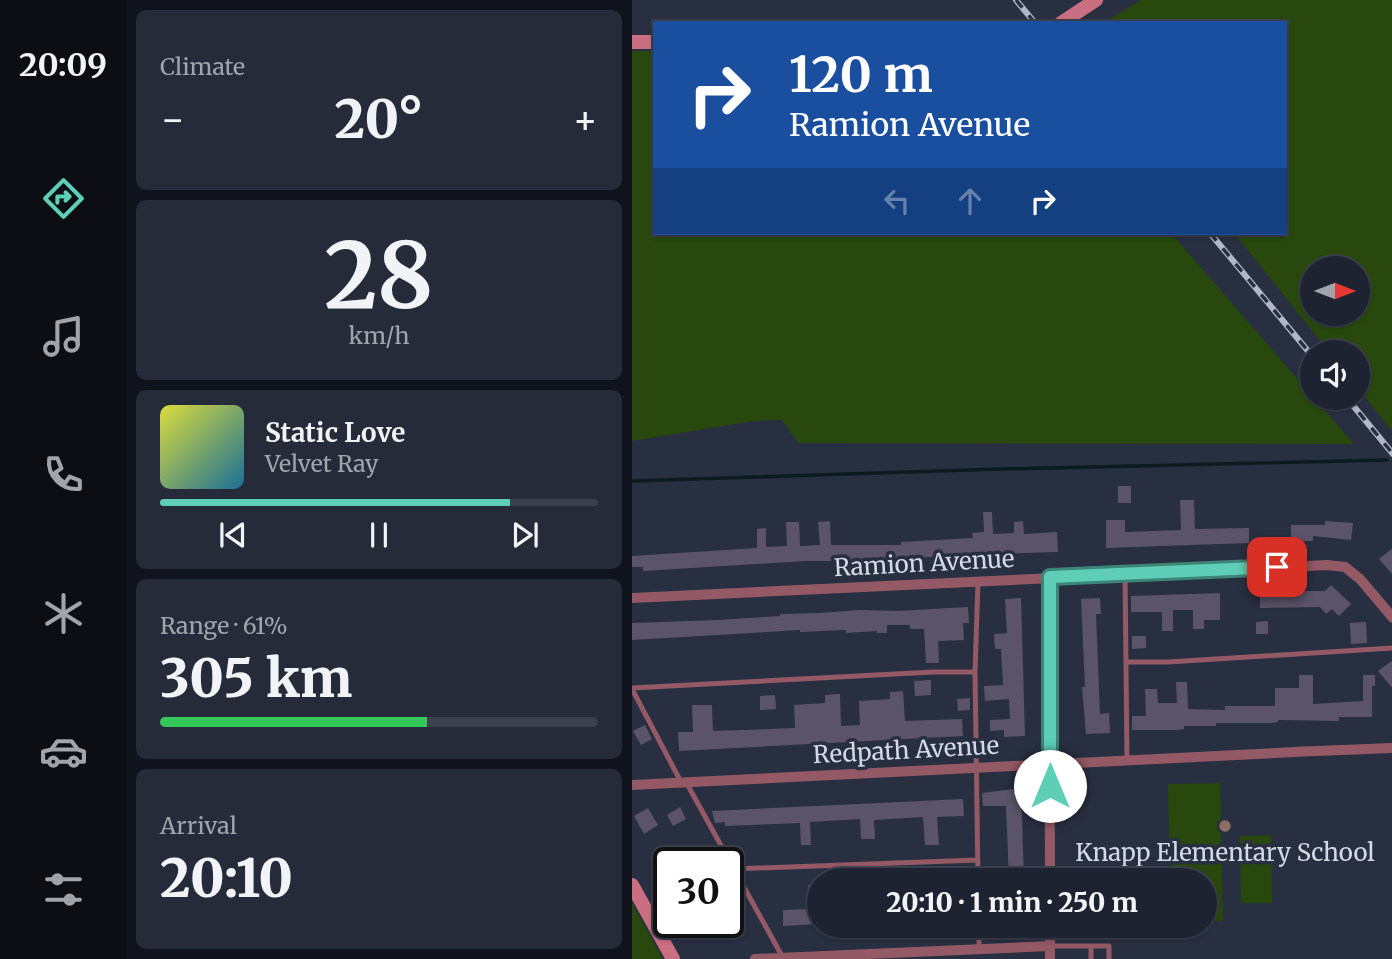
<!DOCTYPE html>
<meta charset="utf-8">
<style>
body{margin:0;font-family:Merriweather,serif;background:#262b39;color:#f1f3f6;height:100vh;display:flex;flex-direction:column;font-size:26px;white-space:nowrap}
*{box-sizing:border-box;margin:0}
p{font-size:23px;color:#a1a4ab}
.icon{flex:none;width:38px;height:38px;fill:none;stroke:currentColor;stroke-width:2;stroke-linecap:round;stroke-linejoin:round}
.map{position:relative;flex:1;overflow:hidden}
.side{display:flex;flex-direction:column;gap:10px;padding:10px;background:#10131b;width:506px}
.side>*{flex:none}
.banner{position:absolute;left:21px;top:21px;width:634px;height:214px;border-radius:0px;box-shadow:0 2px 5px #0004,0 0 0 2px #3c404d;background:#1a4fa0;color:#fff;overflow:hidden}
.needle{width:46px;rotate:90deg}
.buttons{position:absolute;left:668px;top:256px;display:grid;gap:14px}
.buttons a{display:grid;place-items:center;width:70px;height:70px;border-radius:50%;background:#1e2331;box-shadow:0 2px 5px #0004,0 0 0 2px #3c404d;font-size:35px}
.speed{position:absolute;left:21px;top:847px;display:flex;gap:14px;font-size:35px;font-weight:700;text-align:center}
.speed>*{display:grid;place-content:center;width:91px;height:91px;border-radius:50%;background:#1e2331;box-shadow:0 2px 5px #0004,0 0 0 2px #3c404d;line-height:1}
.speed .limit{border:4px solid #111;border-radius:10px;background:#fff;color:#111}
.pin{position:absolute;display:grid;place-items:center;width:60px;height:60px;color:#fff;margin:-30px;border-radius:14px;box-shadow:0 4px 10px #0006}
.me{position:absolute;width:77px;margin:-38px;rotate:0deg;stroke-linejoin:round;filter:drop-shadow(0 0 5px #0008)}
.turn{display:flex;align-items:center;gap:24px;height:147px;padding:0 21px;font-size:32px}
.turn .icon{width:91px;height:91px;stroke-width:2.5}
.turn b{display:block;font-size:49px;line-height:60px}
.lanes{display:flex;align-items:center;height:66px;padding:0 21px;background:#0003;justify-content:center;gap:35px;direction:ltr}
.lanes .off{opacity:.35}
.big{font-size:52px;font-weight:800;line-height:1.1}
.side .tile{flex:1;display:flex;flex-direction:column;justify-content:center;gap:10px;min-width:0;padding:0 24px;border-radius:10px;background:#262b39}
.side .dial{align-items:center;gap:0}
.dial b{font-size:91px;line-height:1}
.song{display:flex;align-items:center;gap:21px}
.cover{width:84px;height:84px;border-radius:10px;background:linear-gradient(135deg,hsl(60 70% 55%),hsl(200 70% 35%))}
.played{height:7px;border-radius:4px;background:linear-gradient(90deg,#5eceb7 80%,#3c404d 80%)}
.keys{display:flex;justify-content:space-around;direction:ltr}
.heat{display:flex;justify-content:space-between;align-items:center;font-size:38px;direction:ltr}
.charge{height:10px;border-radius:5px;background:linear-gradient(90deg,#34c759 61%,#3c404d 0)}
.trip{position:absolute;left:175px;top:868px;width:410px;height:70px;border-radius:35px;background:#1e2331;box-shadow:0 2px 5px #0004,0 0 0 2px #3c404d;font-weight:800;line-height:70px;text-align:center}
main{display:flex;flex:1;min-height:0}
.menu{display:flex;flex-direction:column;width:126px;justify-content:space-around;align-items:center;background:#0c0e14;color:#a1a4ab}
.menu .icon{width:49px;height:49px}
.menu .on{color:#5eceb7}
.menu b{font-size:32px;color:#f1f3f6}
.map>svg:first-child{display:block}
.green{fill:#28480e;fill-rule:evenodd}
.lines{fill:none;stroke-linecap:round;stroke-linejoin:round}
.stream{stroke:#0c1c1e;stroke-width:3.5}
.building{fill:#5b5469}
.lane{stroke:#935964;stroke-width:5}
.street{stroke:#935964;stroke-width:10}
.secondary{stroke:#ca6e81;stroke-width:14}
.rail-casing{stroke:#b1b7c4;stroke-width:6}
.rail{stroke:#282f41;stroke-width:3.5;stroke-dasharray:10;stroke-linecap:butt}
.route-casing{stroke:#3d8677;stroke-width:18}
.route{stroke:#5eceb7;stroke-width:12}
.education-dot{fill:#8d6e63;stroke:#282f41;stroke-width:2.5}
.labels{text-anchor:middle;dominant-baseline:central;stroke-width:7;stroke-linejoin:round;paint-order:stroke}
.street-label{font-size:24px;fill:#d4d9e5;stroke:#282f41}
.poi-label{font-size:24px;fill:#d4d9e5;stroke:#282f41}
</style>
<main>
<nav class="menu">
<b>20:09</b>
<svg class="icon on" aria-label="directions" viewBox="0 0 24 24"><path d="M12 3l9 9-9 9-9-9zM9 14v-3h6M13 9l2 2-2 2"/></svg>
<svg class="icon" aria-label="music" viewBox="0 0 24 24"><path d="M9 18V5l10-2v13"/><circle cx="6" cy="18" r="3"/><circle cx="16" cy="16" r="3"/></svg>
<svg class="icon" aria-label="phone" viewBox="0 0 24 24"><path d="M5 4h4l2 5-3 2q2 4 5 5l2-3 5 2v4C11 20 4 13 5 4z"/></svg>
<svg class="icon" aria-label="climate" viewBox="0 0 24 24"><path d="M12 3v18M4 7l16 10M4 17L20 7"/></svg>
<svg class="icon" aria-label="car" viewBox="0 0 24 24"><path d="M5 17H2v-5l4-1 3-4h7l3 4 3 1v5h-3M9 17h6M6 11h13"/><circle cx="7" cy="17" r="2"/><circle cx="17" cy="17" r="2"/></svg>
<svg class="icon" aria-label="filters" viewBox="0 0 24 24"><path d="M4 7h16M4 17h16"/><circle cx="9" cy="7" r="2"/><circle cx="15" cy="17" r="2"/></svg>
</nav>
<section class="side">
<div class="tile"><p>Climate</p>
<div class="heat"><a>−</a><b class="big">20°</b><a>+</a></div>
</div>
<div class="tile dial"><b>28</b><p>km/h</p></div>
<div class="tile">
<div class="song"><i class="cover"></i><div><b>Static Love</b><p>Velvet Ray</p></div></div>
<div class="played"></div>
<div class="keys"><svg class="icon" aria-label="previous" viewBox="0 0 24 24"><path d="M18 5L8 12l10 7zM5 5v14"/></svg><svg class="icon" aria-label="pause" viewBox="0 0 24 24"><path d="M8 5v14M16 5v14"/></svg><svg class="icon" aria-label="next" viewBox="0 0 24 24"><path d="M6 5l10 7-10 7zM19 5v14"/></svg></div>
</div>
<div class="tile"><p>Range · 61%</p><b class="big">305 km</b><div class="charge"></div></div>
<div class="tile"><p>Arrival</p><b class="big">20:10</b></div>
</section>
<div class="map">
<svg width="761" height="959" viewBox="0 0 761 959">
<rect width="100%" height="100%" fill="#282f41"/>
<!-- green -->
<path class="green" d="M509 0H760V431L726 389V352H697L602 233H653V23H471ZM681 268H726V313H681Z
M0 51H20L23 60V233H539L722 444 166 443 150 420 121 421 0 441Z
M588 783 591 921H572V880H538L536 784Z
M639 835 640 903H609L608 836Z
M0 903 31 959H0Z"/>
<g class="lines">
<!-- stream -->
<path class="stream" d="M0 481 369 469 755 460"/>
</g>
<!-- building -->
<path class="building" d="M486 486H499V503H486Z
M548 500H562L563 529 617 528V543L474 548V520H493V532L549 530Z
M351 512H360L361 534 382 533V522L391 521 392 534 425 532 426 552 321 555 237 562V560L205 564V561H173L11 571V567H0V556L125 548V529L134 528V547L155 546 154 522H167L168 546 188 545 186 522 198 521 199 545H269V542L341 538 340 533 352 532Z
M693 521 721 523 719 540 681 536V541H659V525H693Z
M761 548V575L747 559Z
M699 585 719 604 707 616 700 609 694 614 688 607 628 608V591H693Z
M588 593V620H572V629H561V610H541V631H530V612H499V596Z
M389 598 393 736 372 737V730L358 731V720L378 719 377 699 353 701 352 686 371 685 369 649H363L362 634 375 633 373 599Z
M468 598 469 614H464L468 714 477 713 478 733 454 734 450 687H453L449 599Z
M336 607 337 623H331L332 640 306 641 307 663H294L292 629H278V625H255V633H245V631L214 633V630L168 632V630L0 640V623L86 620 148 616V614L188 613 228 610 265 611Z
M636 621V634H624V622Z
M734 622 735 643 719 644 718 623Z
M500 636H514V648L500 649Z
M761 660V689L746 671Z
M667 675H681V704L731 701V675H743V686H740V717H707V721L646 720V722L639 723H584V726H552V729L546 730H500V716H514L513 689H525L526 703H545L544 682H555L556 709 593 710V706H643V688H667Z
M299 680V695L283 696 282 681Z
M271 691 273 721 330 719 331 736 47 751 46 732H61L60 705H80L81 731 163 728 162 705 193 703V695L208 694 209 726 228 725 227 701 258 699V692Z
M143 695 144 709 128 710V696Z
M338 698V710L326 711 325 699Z
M13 725 20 739 9 745 1 731Z
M389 788 392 880H377L374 806H351L350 793Z
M331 799 332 816 305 817 307 845H293L291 817 242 820 243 839H229L228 819 178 822 179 845H169L168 823 93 826V822L83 823 80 811Z
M48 807 54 819 41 826 35 815Z
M16 808 26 825 12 834 2 816Z
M176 885H187V924L151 926V910L177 909Z
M58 922H76L80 930 67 937Z"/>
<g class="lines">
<!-- lane -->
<path class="lane" d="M493 574 495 759
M494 662H536L761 648
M343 672 346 581
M0 688 301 672H343L346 880
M0 689 49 782
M54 782 150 956
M101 869 345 860
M347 926V949
M418 946H477V959
M459 946V959"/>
<!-- street -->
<path class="street" d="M417 577 418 880
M0 598 695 565 713 567 728 579 761 618
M0 785C253 771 507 758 761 748
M123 959 418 946
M418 959V926"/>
<!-- secondary -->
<path class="secondary" d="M429 23 464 0
M0 42H23
M0 885 41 959"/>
<!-- rail casing -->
<g class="rail-casing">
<path id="rail" d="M384 0 403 23
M578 233 681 357
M714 397 761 454"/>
</g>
<!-- rail -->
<use href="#rail" class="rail"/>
</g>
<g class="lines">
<!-- route casing -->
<g class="route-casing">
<path id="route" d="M418 786V577L645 567"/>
</g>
<!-- route -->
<use href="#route" class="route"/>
</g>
<!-- markers -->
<circle class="education-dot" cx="593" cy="826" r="7"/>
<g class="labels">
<!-- street labels -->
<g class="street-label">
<text transform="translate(292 563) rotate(-3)">Ramion Avenue</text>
<text transform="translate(274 750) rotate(-3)">Redpath Avenue</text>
</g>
<!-- poi labels -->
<g class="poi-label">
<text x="593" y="852">Knapp Elementary School</text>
</g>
</g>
</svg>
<div class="buttons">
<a><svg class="needle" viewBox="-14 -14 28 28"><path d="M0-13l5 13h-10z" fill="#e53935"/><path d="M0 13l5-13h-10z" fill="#a1a4ab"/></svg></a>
<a><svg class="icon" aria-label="sound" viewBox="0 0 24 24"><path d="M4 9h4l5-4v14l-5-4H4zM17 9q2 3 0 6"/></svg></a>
</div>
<div class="speed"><div class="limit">30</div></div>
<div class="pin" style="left:645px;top:567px;background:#d93025"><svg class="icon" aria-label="arrive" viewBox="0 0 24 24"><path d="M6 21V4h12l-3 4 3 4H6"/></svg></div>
<svg class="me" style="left:418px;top:786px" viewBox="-20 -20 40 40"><circle r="19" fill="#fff"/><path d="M0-13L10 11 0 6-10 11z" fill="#5eceb7"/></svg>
<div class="trip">20:10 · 1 min · 250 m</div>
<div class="banner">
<div class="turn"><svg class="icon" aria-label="right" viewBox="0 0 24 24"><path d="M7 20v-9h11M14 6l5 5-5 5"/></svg><div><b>120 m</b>Ramion Avenue</div></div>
<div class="lanes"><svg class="icon off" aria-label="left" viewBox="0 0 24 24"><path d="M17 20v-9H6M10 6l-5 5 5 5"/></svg><svg class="icon off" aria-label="ahead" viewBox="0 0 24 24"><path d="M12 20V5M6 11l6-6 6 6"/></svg><svg class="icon" aria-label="right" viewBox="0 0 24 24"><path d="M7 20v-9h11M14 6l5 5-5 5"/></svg></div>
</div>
</div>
</main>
